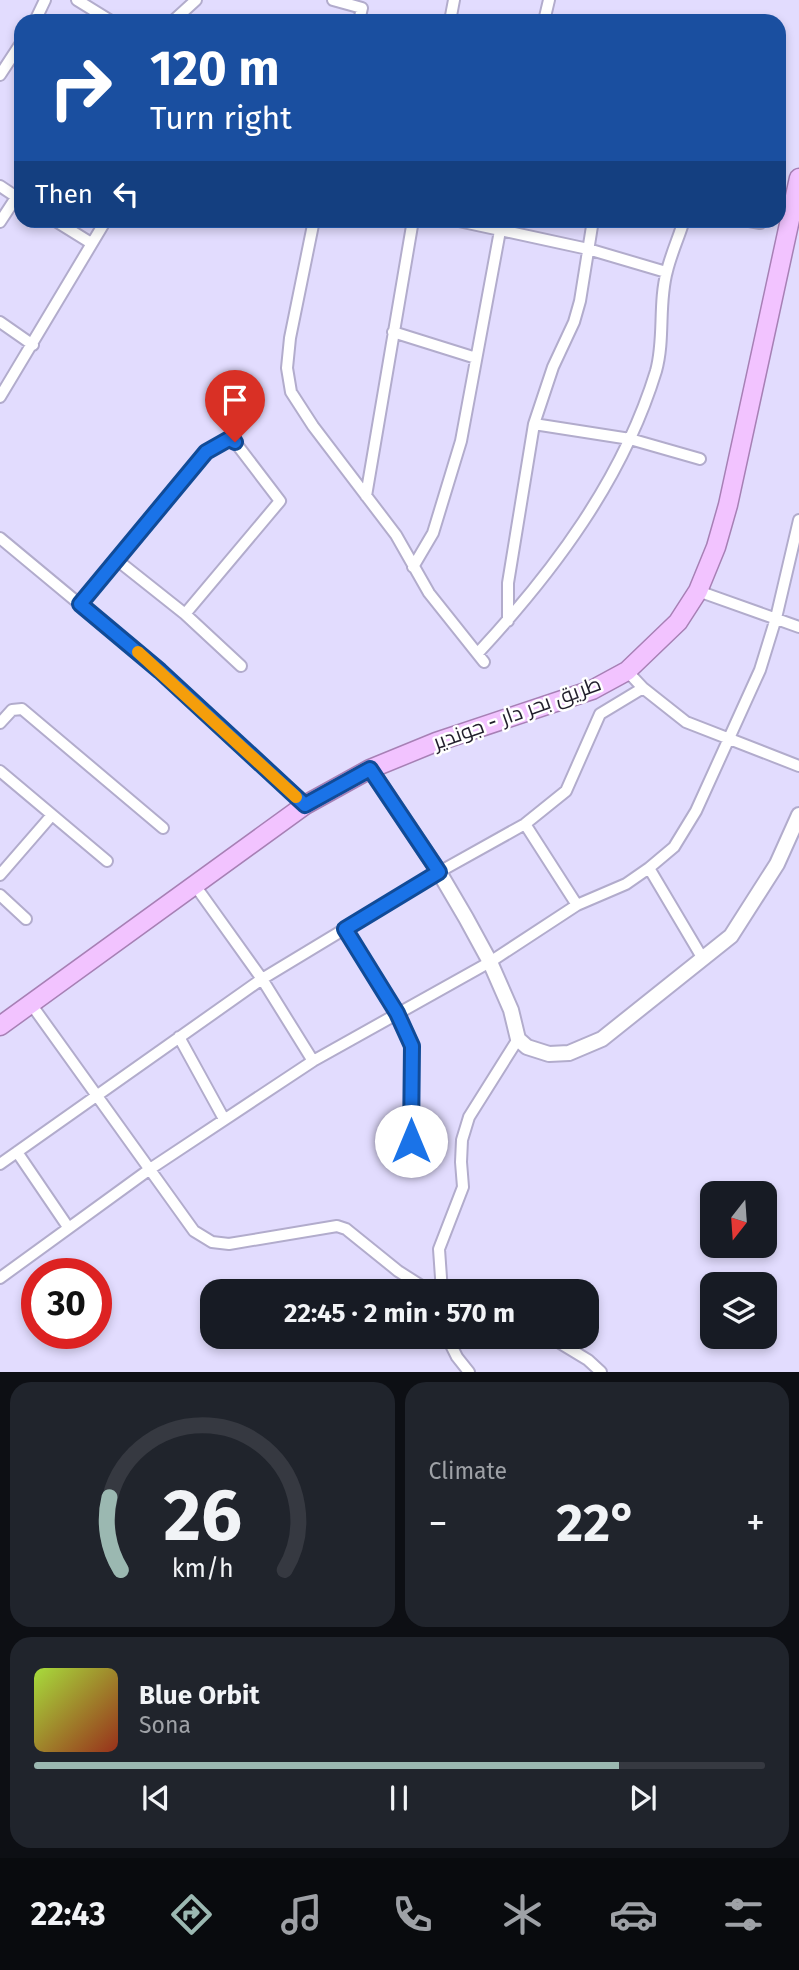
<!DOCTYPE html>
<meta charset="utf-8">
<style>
body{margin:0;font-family:"Fira Sans",Cairo,sans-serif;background:#20242c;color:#f1f3f6;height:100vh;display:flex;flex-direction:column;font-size:26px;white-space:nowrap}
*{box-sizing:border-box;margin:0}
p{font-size:23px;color:#9ea1a6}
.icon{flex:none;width:38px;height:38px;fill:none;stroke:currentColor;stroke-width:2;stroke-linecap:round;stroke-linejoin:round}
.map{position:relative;height:1372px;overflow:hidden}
.drawer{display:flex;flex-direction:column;gap:10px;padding:10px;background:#0d0f14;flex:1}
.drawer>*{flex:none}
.banner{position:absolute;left:14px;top:14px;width:772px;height:214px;border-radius:21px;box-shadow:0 4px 10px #0003;background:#1a4fa0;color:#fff;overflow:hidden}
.needle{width:46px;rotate:197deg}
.controls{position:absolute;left:700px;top:1181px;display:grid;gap:14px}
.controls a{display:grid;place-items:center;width:77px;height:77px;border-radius:14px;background:#171b24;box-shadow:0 4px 10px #0003;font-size:35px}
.speed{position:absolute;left:21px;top:1258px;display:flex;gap:14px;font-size:35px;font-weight:700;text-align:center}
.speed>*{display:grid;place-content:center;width:91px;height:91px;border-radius:50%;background:#171b24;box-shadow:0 4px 10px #0003;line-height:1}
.speed .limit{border:10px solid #d22;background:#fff;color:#111}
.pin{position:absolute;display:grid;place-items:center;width:60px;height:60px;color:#fff;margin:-72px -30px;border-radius:50% 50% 50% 0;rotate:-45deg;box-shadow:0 0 7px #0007}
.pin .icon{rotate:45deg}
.me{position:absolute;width:77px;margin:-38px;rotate:0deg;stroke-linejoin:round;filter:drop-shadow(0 0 5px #0008)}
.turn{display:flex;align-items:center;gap:24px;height:147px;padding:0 21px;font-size:32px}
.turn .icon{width:91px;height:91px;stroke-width:2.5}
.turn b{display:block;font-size:49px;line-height:60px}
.then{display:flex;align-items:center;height:66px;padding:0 21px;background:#0003;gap:14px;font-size:26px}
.big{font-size:52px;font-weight:700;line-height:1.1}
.drawer .widget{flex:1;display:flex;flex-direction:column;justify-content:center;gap:10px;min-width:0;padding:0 24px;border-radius:21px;background:#20242c}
.drawer .dial{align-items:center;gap:0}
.dial svg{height:182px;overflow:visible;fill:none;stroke:#363941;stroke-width:7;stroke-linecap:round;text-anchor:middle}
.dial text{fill:#f1f3f6;stroke:none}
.song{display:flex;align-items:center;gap:21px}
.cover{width:84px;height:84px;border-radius:10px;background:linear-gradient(135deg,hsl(80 70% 55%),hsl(10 70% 35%))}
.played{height:7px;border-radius:4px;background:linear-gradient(90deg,#9bb8b1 80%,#363941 80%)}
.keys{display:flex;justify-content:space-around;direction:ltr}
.heat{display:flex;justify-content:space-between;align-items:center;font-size:38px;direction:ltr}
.drawer .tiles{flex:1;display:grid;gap:10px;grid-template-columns:1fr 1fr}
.widget:last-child{grid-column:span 2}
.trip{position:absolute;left:200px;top:1279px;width:399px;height:70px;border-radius:21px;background:#171b24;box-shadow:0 4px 10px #0003;font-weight:700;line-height:70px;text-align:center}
.tab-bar{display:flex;height:112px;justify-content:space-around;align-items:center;background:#090b0e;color:#9ea1a6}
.tab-bar .icon{width:49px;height:49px}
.tab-bar .current{color:#9bb8b1}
.tab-bar b{font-size:32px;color:#f1f3f6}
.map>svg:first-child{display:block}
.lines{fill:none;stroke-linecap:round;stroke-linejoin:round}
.minor-casing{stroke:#b2accc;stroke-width:14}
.tertiary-casing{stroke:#b2accc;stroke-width:18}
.trunk-casing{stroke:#a780b5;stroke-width:21}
.minor{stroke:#fff;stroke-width:10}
.tertiary{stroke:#fff;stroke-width:14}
.trunk{stroke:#f2c3ff;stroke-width:18}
.route-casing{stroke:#114b97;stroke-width:18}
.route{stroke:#1a73e8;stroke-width:12}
.slow{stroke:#f59e0b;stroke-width:12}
.labels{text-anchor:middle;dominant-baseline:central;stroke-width:5;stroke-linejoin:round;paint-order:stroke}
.street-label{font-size:21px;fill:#221f2c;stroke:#fff}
</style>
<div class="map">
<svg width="799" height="1372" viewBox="0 0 799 1372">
<rect width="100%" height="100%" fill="#e2dcfe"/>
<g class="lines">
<!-- minor casing -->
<g class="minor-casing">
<path id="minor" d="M77 0 111 21
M333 0 362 8 359 21
M35 21 45 0
M173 21 196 0
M450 21 454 0
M544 21 549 0
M0 75 21 43
M0 186 21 200
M779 204 792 208
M54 220 91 243
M314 220 290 338 287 368 291 392 313 426 396 535 429 593 484 662
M454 220 588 249 666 272
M744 220 760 223 762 220
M0 222 21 190
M0 322 33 345
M393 332 476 358
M0 397 106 220
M534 424 630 439 700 459
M366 496 413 220
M0 538 160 671 305 805
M117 560 185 614 241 666
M413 567 433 533 461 441 502 220
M698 591 799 627
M80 604 206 452 229 439 235 442 280 501 185 614
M508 621V583L534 424 553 367 574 322 580 301 593 220
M478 653C554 571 623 479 656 371 665 339 658 303 667 271 671 254 679 237 684 220
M643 688 686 722 799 766
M0 723 12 710 22 709 163 828
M0 771 107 861
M525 824 577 905
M649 868 674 847 696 811 760 670 776 618 799 520
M0 875 52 815
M194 884 262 979 313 1061
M0 895 26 919
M345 929 396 1012 412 1046 411 1141
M31 1004 194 1231 212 1242 229 1244 337 1226 346 1229 398 1271 431 1292
M179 1037 224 1119
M17 1152 68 1227
M0 1164 262 979 439 872 525 824 566 791 600 714 643 688 627 671
M0 1278 150 1169 313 1061 490 962 577 905 626 884 649 868 703 959
M442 1292 439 1249 463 1187 461 1162 462 1140 469 1117 518 1039
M447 1337 457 1357 469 1372
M550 1337 588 1360 601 1372"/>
</g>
<!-- tertiary casing -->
<g class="tertiary-casing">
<path id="tertiary" d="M370 769 439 872 466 918 490 962 511 1010 518 1039 527 1047 549 1054 569 1053 602 1039 731 936 777 864 799 815"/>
</g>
<!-- trunk casing -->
<g class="trunk-casing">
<path id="trunk" d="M0 1026 305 805 370 769 436 742 592 690 627 671 678 622 698 591 716 547 728 505 799 178"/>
</g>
<!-- minor -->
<use href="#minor" class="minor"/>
<!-- tertiary -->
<use href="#tertiary" class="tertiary"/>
<!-- trunk -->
<use href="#trunk" class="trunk"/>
</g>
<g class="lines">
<!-- route casing -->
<g class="route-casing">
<path id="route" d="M235 442 229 439 206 452 80 604 160 671 305 805 370 769 439 872 345 929 397 1013 412 1046 411 1141"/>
</g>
<!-- route -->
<use href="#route" class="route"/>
<!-- slow -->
<path class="slow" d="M138 652 296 797"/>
</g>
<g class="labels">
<!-- street labels -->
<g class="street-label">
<text transform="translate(517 713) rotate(-20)">طريق بحر دار - جوندير</text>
</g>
</g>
</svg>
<div class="controls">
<a><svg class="needle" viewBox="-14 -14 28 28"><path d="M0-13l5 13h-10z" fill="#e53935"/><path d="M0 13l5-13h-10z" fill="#9ea1a6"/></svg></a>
<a><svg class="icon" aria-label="layers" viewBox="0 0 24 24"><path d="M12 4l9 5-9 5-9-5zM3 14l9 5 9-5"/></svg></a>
</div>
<div class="speed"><div class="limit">30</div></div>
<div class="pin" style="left:235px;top:442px;background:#d93025"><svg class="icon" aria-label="arrive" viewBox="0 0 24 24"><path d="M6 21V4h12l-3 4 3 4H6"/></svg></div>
<svg class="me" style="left:411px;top:1141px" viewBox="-20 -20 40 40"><circle r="19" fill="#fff"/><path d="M0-13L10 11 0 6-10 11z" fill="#1a73e8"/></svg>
<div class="trip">22:45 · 2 min · 570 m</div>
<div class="banner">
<div class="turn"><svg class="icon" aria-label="right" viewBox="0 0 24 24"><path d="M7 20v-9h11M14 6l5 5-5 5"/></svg><div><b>120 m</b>Turn right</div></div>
<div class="then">Then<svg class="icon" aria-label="left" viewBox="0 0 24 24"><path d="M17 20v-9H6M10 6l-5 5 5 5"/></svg></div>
</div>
</div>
<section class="drawer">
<div class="tiles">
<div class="widget dial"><svg viewBox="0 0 100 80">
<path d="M14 69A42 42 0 1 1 86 69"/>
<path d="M14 69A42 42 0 0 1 9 37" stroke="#9bb8b1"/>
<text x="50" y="56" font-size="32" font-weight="700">26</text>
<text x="50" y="72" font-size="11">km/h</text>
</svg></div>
<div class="widget"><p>Climate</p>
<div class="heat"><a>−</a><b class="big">22°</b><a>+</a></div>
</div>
<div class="widget">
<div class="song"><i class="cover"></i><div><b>Blue Orbit</b><p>Sona</p></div></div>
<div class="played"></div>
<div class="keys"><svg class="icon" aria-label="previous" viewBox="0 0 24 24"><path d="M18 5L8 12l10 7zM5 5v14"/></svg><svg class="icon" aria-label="pause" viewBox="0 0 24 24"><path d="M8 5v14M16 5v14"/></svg><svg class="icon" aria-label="next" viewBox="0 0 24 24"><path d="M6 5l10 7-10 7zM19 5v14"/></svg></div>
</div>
</div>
</section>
<nav class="tab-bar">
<b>22:43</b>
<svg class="icon current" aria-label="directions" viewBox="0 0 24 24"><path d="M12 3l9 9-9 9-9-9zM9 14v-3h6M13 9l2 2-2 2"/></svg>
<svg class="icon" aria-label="music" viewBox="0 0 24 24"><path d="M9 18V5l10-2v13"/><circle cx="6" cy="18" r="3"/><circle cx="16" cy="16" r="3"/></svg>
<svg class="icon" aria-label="phone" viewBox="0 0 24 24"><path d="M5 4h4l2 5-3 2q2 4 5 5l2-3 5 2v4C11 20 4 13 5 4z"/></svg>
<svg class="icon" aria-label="climate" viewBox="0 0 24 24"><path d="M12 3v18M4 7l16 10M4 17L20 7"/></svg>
<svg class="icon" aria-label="car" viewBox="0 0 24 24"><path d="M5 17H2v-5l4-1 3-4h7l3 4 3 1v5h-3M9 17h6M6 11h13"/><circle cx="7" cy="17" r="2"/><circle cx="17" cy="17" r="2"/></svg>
<svg class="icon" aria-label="filters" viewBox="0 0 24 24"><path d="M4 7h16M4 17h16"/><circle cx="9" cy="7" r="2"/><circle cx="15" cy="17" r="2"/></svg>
</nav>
